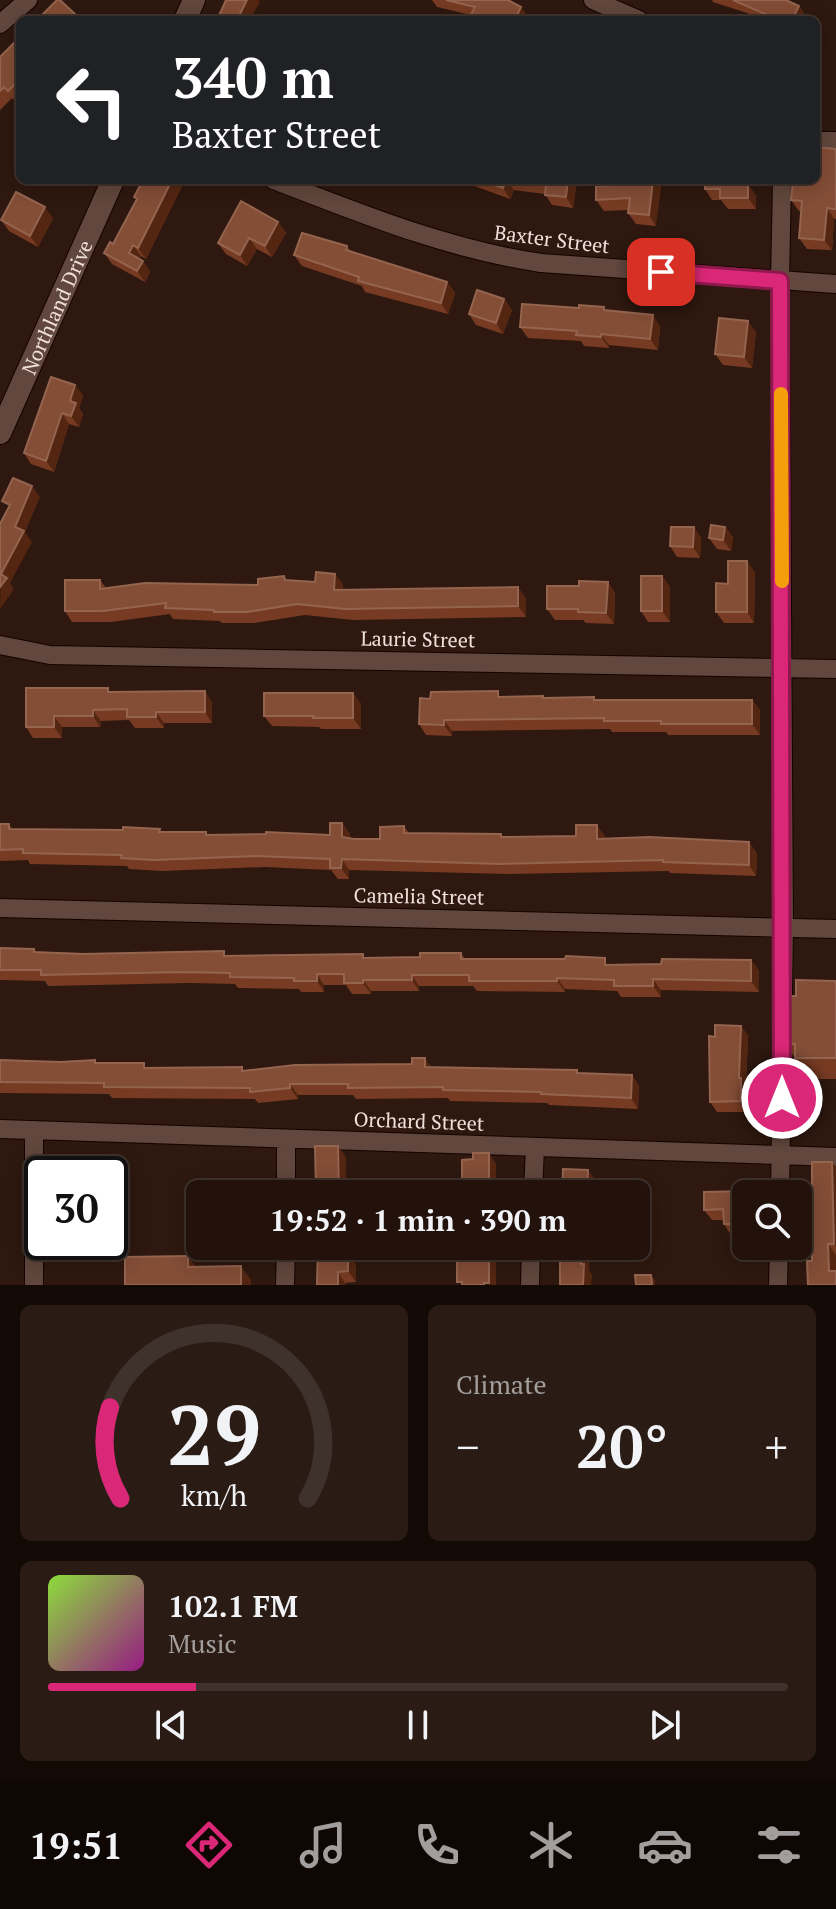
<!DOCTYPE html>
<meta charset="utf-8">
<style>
body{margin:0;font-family:"PT Serif",serif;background:#2a1b14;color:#f1f3f6;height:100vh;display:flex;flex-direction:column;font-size:30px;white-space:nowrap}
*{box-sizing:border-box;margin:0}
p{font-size:26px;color:#a29e9d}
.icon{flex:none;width:44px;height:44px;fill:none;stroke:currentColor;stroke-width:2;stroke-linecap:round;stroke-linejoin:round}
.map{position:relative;height:1285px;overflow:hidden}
.sheet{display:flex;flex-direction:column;gap:20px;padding:20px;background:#130a06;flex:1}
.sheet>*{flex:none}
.banner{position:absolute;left:16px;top:16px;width:804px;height:168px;border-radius:12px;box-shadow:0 4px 20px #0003,0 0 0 2px #3f322c;background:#202124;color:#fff;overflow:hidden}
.controls{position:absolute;left:732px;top:1180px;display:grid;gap:16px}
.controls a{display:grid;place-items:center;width:80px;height:80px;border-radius:12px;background:#22120b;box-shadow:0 4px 20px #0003,0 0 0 2px #3f322c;font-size:40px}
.speed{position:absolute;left:24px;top:1156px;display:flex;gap:16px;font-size:40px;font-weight:700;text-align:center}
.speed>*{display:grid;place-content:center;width:104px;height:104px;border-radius:50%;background:#22120b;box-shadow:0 4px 20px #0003,0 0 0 2px #3f322c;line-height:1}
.speed .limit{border:4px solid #111;border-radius:12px;background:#fff;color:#111}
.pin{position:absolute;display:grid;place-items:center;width:68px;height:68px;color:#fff;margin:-34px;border-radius:16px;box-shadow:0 4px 12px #0006}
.me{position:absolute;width:88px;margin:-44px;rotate:0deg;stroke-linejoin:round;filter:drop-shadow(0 0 6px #0008)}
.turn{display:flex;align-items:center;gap:28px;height:168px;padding:0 24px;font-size:36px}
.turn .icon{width:104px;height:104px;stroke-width:2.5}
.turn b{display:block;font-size:56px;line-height:68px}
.big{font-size:60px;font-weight:700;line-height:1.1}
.sheet .tile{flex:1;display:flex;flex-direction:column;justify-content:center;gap:12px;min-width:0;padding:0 28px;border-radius:12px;background:#2a1b14}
.sheet .dial{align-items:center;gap:0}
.dial svg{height:208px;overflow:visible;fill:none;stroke:#3f322c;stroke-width:7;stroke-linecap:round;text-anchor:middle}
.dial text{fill:#f1f3f6;stroke:none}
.song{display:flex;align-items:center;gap:24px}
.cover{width:96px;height:96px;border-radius:12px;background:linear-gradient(135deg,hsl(90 70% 55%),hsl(310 70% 35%))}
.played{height:8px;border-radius:4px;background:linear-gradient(90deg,#db2777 20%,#3f322c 20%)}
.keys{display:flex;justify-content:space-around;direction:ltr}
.heat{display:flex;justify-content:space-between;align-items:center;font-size:44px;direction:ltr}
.sheet .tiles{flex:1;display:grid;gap:20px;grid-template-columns:1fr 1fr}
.tile:last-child{grid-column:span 2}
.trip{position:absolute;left:186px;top:1180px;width:464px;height:80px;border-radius:12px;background:#22120b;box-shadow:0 4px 20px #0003,0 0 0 2px #3f322c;font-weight:700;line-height:80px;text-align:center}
.tabs{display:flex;height:128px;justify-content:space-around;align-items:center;background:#0e0704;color:#a29e9d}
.tabs .icon{width:56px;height:56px}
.tabs .active{color:#db2777}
.tabs b{font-size:36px;color:#f1f3f6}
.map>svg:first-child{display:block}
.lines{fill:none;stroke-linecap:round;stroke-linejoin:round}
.minor-casing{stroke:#150300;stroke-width:20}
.tertiary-casing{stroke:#150300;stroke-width:24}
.minor{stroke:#61473d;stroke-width:18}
.tertiary{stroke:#61473d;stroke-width:22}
.wall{fill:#763b22}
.shaded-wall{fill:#542612}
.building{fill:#834d36;stroke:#94644f;stroke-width:2}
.route-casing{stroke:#8e194d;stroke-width:20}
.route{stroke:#db2777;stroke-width:14}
.slow{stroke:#f59e0b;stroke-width:14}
.labels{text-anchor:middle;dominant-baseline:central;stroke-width:8;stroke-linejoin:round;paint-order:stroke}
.street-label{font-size:20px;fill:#f0e0da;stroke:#2e180f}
</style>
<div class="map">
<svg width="836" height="1285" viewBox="0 0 836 1285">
<rect width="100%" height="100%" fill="#2e180f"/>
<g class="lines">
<!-- minor casing -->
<g class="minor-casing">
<path id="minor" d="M593 0 639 20
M0 24 28 0
M816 141H836
M274 180C362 214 447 249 541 263L836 284
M0 645 50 655 836 669
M0 908 836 929
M0 1129 836 1157
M34 1130V1285
M286 1194V1139
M533 1194 535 1147
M780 1194 784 927 780 281 782 180
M285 1285 286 1246
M530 1285 531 1246
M778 1285 779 1246"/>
</g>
<!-- tertiary casing -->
<g class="tertiary-casing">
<g id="tertiary">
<path d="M185 20 194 0"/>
<path id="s1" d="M0 433 113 180"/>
</g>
</g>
<!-- minor -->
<use href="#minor" class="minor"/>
<!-- tertiary -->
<use href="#tertiary" class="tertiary"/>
</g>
<!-- wall -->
<path class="wall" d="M432 0H508L529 18 528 20H468L471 15 437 7Z
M712 0H786L799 6 806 16 805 20H762L747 13 713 2Z
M20 37V97L16 102 12 98 0 110V57Z
M836 149V219H834L832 250 807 249 799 238 801 211H799L791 200Z
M51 180H70L68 185Z
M458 180H577L573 208 552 205 545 194 514 190 510 199Z
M184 182 146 259 141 256 139 259 143 261 150 272 145 282 112 264 104 253 113 244 137 200 134 197Z
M631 184 656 226 636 224 628 213V210L604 211 596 200Z
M739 184 756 195V209H728L721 200H712L705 189Z
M53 218 38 247 9 231 1 220Z
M278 222 286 233 272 257 257 249 247 266 226 254 218 243Z
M347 246 351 252 447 282 455 293 448 314 365 292 362 286 302 266 294 255Z
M504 299 512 310 503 334 476 325 469 314Z
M606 310 660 326 658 350 609 345V348L584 346 581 341 528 338 520 327Z
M756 332 752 368 723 365 715 354Z
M75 385 83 396 79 408 83 414 79 427 69 424 54 472 31 464 24 453Z
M694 527 701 538 700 558 677 557 670 546Z
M725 527 733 537 731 551 717 549 709 538Z
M755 572 754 623H724L716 612 728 584Z
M662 576 670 587V622H648L641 611Z
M100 580 106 588 258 585 287 580 343 584V590L526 598V617L353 620 305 615 254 623H222L220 621 173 619 170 614 111 622H72L65 611Z
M608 582 615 593 614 624 586 623 583 620H555L547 609 579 586Z
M110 692 212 702V723H164V728H135L129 720 101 721 100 727H62V738H33L26 727Z
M353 693 361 704V729H321L319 727 272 726 264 716Z
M502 697 596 700H752L760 710V735H668L666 732H612L610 729 452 731V736L426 735 419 724Z
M342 823 350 834V838L380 839 404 826 409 833 503 837 605 836V839L757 853 756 876 670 873 669 871 508 874 349 870V879H338L331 870 265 867 162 871 129 869 127 866 30 864 28 860 0 861V824H9L12 829 206 832 208 835H330Z
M0 948 34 949 37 952 365 958 420 957 461 953 465 959 610 964H661L751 960 759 971V992L661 990V997H621L617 991 565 989V992L477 991 473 986H419V991H371V994H352L346 985H324V992H301L299 989 238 988 235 984 189 983 48 986 45 981 0 980Z
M836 981V1079H810L785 1044 796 996Z
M741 1026 748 1036 746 1086 749 1089V1112H717L710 1102 715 1037Z
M0 1060 97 1063 147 1068 244 1070 432 1067 577 1070 579 1073 632 1075 639 1086 638 1109 549 1105 547 1103 450 1101 448 1098 356 1099 353 1095H298V1099L258 1103 255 1099 112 1098 109 1094 0 1093Z
M832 1162 836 1167V1285L812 1261Z
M746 1194V1235H731L724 1224V1220H712L704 1210Z
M348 1254 356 1265V1282L345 1283 346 1285H317Z"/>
<!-- shaded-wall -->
<path class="shaded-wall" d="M247 0H258L260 2 250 20H237Z
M799 6 806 16 805 20H792Z
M521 7 529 18 528 20H515Z
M172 180H183L184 182 146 259 138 248Z
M506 180H507L514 190 510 199 503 188Z
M568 180H577L573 208 566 197Z
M653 180H662L656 226 649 215Z
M731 180H739V195L731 184Z
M748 184 756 195V209L748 198Z
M45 207 53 218 38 247 30 236Z
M827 208 834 219 832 250 824 240Z
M278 222 286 233 272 257 265 246Z
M249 238 257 249 247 266 240 255Z
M133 245 141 256 137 264 129 253Z
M143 261 150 272 145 282 137 271Z
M447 282 455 293 448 314 441 303Z
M504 299 512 310 503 334 496 323Z
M653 315 660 326 658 350 650 339Z
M748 321 756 332 752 368 744 357Z
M601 334 609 345V348L601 337Z
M75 385 83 396 79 408 83 414 79 427 71 416 70 401Z
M62 413 69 424 54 472 46 461Z
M32 486 40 497 25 532 32 542 10 583 14 589 0 609 1 574 15 527Z
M694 527 701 538 700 558 693 547Z
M725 527 733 537 731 551 723 540Z
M747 561 755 572 754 623 747 612Z
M335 574 343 584 342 601 334 590Z
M662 576 670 587V622L662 611Z
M608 582 615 593 614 624 606 613Z
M518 587 526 598V617L518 606Z
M205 691 212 702V723L205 712Z
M353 693 361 704V729L353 718Z
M752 700 760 710V735L752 724Z
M93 710 101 721 100 727 93 716Z
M156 712 164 723V728L156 717Z
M54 716 62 727V738L54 727Z
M444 720 452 731V736L444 725Z
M342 823 350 834V848L342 837Z
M597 825 605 836V850L597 839Z
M749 842 757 853 756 876 749 865Z
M342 859 349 870V879L341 868Z
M751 960 759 971V992L751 981Z
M317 974 324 985V992L317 981Z
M412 975 419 986V991L412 980Z
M557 978 565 989V992L557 981Z
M653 979 661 990V997L653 986Z
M363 980 371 991V994L363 983Z
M741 1026 748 1036 746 1086 749 1089V1112L741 1101 739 1078Z
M425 1058 433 1069 425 1067Z
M632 1075 639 1086 638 1109 631 1098Z
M290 1084 298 1095V1099L290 1088Z
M338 1146 346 1157V1194H339Z
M489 1153 496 1164V1194H489Z
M832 1162 836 1167V1246L834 1244Z
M588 1170 596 1181V1194H587Z
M828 1244 836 1255V1282L829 1271Z
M340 1246H348L347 1266 339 1255Z
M489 1246H496V1285H490L489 1283Z
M582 1246H587L590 1249 589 1270 592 1275 591 1285H583L581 1264Z
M348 1254 356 1265V1282L348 1271Z
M188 1256 199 1271 188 1267Z
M241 1266 251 1280V1285H241Z
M338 1272 345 1283 346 1285H338Z
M651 1275 655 1280V1285H652Z"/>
<!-- building -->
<path class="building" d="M57 0H60L76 15 71 20H37Z
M226 0H247L237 20H217Z
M446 0H508L521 7 515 20H468L475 7Z
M733 0H786L799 6 792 20H779Z
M20 37V79L8 91 4 87 0 91V57Z
M816 147 836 149V209L827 208 824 240 799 238 802 201 791 200 793 180H816Z
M143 180H172L138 248 133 245 129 253 143 261 137 271 104 253 110 242 113 244 137 199 134 197Z
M481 180H506L503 188Z
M517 180H568L566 197 545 195 546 184Z
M632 180H653L649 215 628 213 630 198 596 200V186L631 184Z
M705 180H731V184H748V198H720V189H705Z
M16 192 45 207 30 236 1 220Z
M241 201 278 222 265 246 249 238 240 255 218 243Z
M302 233 347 246 346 250 447 282 441 303 358 281 359 277 294 255Z
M477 290 504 299 496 323 469 314Z
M522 304 579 308V305L604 307V310L653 315 650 339 601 334V337L576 335 577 331 520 327Z
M719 318 748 321 744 357 715 354Z
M51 377 75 385 70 401 76 403 71 416 62 413 46 461 24 453Z
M13 478 32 486 15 527 24 531 1 574 7 578 0 587V524L10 505 2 501Z
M711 525 725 527 723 540 709 538Z
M671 527H694L693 547 670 546Z
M728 561H747V612H716V583L728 584Z
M316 572 335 574 334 590 518 587V606L345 609 297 604 247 612H214V610L165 608 166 603 103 611H65V580H100V589L145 583 258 585V579L284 576 285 580 315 582Z
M641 576H662V611H641Z
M579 581 608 582 606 613 578 612V609H547V586H579Z
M26 688H108V692L205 691V712H156V717H127V709L93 710V716H54V727H26Z
M498 691V697L543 696V698L594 697V700H752V724H661V721H604V718L444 720V725L419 724 420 698 430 699 431 692Z
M264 693H353V718H313L314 716H264Z
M330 823H342V837L354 839H380V827L404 826V833L501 834V837L576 836V825H597V839L649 837 749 842V865L663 862V860L500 864 342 859 341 868H330V859L257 856 154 860 121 858 122 855 23 853V849L0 850V824H9V829L123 830V827L160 829 159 832H206V835L266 834V832L330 835Z
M0 948 34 949V952L82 954 224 951V956L363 954V958L420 957V953H461V959H565L566 956 605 958V965L661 964 662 959 751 960V981L653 979V986H614V980L557 978V981H469V975H412V980H363V983H344V974H317V981H294V978L230 977V973L182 972 41 975V970H0Z
M796 980 836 981V1058H795V1044H785L786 996H796Z
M715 1025 741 1026 739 1078H741V1101L710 1102 709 1036 715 1037Z
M412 1058H425V1067L577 1070V1073L632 1075 631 1098 541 1094V1092L443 1090V1087L348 1088V1084H290V1088L250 1092V1088L104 1087V1083L0 1082V1060L60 1062 95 1060V1063H144V1068L242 1067V1071L295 1065 412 1064Z
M315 1146H338L339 1194H318V1190H316Z
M473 1153H489V1194H462V1160L473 1159Z
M812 1162H832L834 1244H828L829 1271H836V1285H808L807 1261H812Z
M563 1169 588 1170 587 1194H562Z
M747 1191 746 1224H724L723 1209 704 1210V1192Z
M318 1246H340L339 1255 348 1254V1271L338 1272V1285H317Z
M457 1246H489V1283H484V1285H462V1282H457Z
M560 1246H582L581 1264H584L583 1285H560Z
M188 1256V1267L241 1266V1285H125V1257Z
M635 1275H651L652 1285H636Z"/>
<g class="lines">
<!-- route casing -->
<g class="route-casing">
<path id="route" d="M661 272 780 281 782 1098"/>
</g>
<!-- route -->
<use href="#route" class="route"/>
<!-- slow -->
<path class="slow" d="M781 394 782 581"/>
</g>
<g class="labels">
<!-- street labels -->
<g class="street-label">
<text transform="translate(552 239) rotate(7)">Baxter Street</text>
<text stroke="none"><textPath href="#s1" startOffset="138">Northland Drive</textPath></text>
<text transform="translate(418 639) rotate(1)">Laurie Street</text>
<text transform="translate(419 896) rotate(1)">Camelia Street</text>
<text transform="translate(419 1121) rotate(2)">Orchard Street</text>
</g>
</g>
</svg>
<div class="controls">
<a><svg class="icon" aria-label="search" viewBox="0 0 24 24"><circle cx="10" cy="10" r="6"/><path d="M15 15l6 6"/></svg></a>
</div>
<div class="speed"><div class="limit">30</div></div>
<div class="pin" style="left:661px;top:272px;background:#d93025"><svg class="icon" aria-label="arrive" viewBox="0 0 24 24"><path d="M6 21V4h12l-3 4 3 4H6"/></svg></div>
<svg class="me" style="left:782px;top:1098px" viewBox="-20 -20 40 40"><circle r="17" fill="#db2777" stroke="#fff" stroke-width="3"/><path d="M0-11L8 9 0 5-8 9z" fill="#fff"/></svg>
<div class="trip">19:52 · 1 min · 390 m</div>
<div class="banner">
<div class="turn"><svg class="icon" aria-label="left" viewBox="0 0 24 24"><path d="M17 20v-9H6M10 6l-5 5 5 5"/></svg><div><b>340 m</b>Baxter Street</div></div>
</div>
</div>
<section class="sheet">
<div class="tiles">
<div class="tile dial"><svg viewBox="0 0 100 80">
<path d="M14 69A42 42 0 1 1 86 69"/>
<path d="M14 69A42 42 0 0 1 10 34" stroke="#db2777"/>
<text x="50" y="56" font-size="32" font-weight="700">29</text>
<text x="50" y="72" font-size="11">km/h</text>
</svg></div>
<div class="tile"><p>Climate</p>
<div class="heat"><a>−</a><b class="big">20°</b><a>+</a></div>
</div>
<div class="tile">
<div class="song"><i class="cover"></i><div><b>102.1 FM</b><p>Music</p></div></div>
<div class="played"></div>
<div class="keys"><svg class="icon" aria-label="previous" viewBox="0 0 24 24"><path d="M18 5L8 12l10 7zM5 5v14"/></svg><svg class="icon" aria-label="pause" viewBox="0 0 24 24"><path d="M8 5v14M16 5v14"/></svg><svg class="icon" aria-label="next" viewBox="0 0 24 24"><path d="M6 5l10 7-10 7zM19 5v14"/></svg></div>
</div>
</div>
</section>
<nav class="tabs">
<b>19:51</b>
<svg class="icon active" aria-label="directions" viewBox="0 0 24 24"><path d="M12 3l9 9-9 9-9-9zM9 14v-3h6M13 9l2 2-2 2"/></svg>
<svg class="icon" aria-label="music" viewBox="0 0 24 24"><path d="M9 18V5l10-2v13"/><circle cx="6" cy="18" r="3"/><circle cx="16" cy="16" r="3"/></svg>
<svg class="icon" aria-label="phone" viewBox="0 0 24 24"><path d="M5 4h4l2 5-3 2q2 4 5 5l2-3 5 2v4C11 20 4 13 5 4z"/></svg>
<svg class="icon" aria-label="climate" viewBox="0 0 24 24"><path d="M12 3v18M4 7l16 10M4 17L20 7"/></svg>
<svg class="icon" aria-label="car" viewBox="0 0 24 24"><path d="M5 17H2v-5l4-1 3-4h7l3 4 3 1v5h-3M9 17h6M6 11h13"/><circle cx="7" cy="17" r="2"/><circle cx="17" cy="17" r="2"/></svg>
<svg class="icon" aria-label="filters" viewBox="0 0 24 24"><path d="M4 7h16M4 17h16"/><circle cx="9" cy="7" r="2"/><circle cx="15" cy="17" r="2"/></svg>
</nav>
